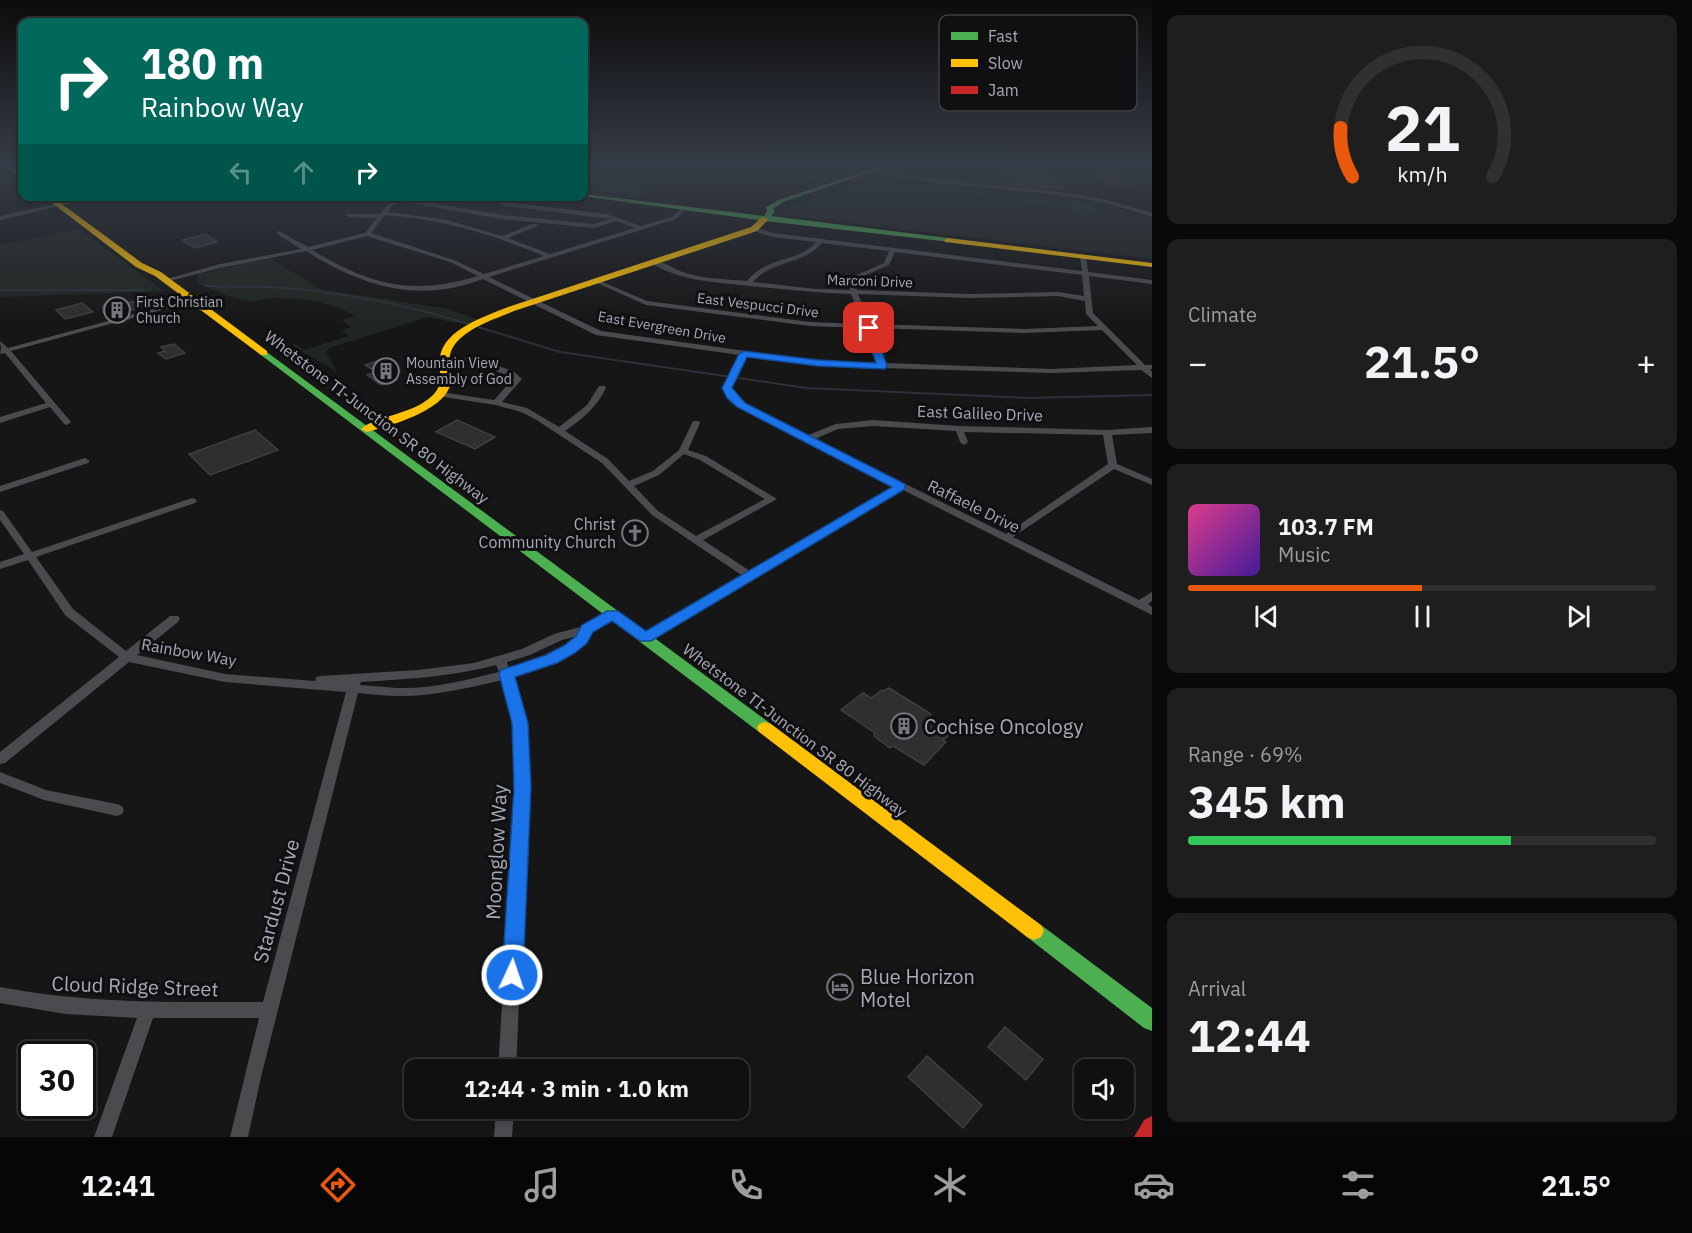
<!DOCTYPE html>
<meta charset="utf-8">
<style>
body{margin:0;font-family:"IBM Plex Sans",sans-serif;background:#1e1e1e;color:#f1f3f6;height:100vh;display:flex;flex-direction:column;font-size:22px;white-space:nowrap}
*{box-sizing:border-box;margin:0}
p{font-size:20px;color:#9c9d9f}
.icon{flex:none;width:33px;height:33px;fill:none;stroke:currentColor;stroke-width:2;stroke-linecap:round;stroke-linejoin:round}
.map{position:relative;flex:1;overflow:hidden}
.drawer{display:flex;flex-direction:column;gap:15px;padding:15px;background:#090909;width:540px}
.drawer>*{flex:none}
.guide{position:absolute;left:18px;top:18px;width:570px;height:183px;border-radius:12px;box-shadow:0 3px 9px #0003,0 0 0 2px #303030;background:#00695c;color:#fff;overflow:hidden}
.controls{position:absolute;left:1074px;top:1059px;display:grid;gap:12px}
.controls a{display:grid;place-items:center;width:60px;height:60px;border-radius:12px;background:#101010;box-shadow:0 3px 9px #0003,0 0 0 2px #303030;font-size:30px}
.speed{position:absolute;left:18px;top:1041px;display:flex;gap:12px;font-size:30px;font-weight:700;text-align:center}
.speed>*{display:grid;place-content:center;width:78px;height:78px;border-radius:50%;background:#101010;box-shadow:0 3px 9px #0003,0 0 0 2px #303030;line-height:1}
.speed .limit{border:3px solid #111;border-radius:9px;background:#fff;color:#111}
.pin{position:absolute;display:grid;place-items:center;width:51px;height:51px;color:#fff;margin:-26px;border-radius:12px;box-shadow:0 3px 9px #0006}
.me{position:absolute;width:66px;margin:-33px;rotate:3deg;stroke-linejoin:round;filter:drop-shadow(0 0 4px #0008)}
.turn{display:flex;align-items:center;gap:21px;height:126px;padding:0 24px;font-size:27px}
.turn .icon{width:78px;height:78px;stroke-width:2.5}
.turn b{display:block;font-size:42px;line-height:51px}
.lanes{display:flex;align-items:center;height:57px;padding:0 24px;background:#0003;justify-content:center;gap:30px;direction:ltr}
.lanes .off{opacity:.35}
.big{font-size:45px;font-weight:700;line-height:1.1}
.drawer .tile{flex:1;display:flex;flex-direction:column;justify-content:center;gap:9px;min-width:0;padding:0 21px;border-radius:12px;background:#1e1e1e}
.drawer .dial{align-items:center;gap:0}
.dial svg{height:156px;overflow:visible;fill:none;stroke:#303030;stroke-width:7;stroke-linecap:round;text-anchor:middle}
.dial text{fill:#f1f3f6;stroke:none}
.song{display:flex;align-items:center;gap:18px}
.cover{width:72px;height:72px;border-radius:9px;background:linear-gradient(135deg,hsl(330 70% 55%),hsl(260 70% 35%))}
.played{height:6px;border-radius:3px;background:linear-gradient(90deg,#ea580c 50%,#303030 50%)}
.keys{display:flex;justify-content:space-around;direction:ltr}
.heat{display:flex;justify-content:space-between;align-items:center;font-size:33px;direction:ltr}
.charge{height:9px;border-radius:4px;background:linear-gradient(90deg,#34c759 69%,#303030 0)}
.trip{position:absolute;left:404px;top:1059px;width:345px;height:60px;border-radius:12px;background:#101010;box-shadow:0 3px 9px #0003,0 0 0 2px #303030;font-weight:700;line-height:60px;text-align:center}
.dock{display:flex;height:96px;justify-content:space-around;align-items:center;background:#060606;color:#9c9d9f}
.dock .icon{width:42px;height:42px}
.dock .on{color:#ea580c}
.dock b{font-size:27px;color:#f1f3f6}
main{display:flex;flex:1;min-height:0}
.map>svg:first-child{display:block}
.green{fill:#202621}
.water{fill:#2c3139}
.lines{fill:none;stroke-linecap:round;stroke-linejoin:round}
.stream-far1{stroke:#2c3139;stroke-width:1.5}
.stream{stroke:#2c3139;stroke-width:2}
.building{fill:#2f2f30;stroke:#3f3f42;stroke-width:1.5}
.street{fill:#4a4b4f;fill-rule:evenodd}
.fast{fill:#4caf50;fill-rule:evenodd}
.slow{fill:#ffc107;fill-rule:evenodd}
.jam{fill:#c62828;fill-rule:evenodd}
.route{fill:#1a73e8;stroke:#114b97;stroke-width:1.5}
.labels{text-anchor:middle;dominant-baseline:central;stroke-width:6;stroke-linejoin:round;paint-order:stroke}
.far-street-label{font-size:14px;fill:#a8aab6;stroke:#101012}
.far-poi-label{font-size:14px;fill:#a8aab6;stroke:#101012;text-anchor:start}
.street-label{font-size:16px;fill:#a8aab6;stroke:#101012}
.poi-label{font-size:16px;fill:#a8aab6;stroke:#101012;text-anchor:end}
.near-poi-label{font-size:20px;fill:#a8aab6;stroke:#101012;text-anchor:start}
.near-street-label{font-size:20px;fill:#a8aab6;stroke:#101012}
.key{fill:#101012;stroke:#3e3e43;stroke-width:1.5}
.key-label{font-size:16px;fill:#a8aab6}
</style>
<main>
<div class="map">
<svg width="1152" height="1137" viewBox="0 0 1152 1137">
<rect width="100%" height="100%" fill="#161616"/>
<!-- green -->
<path class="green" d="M584 166 724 168 796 177 707 170H664L641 196 584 189Z
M866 182 942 185 1042 197H1067L1101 203 1152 218V259L781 215 786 208Z
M79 229 164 291 0 297V245Z
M270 258 320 289 448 309 479 320 467 325 428 317 329 348 326 352 337 372 293 346 294 343 304 350 349 336 341 331 351 327 342 320 355 316C335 303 302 298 278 298 269 297 260 301 250 301 240 300 207 289 198 283V274Z"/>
<!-- water -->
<path class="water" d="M1051 202H1081L1095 206 1096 211 1092 216 1081 215 1071 208Z"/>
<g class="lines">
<!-- stream-far1 -->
<path class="stream-far1" d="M701 166 833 179
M868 184 950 189 1021 200 1051 202"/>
<!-- stream -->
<path class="stream" d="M205 286C236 287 266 286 297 289 356 295 415 307 472 325
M0 290H144
M478 327 560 352 807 388 1027 398 1152 395"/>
</g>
<!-- building -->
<path class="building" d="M1088 166H1109L1132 185 1106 184Z
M1031 169H1044L1065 189 1014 185 1001 170 1033 171Z
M206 234 218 242 194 248 182 240Z
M107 302H154V304L107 317 103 312V306Z
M82 303 93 312 65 319 56 310Z
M174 344 185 353 166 359 158 353 165 351 161 347Z
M383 359 400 371 388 375 396 380 381 385 367 375 376 372 365 365Z
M457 420 495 437 475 449 436 432Z
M255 430 278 450 210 475 189 454Z
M889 688 931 714 929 717 945 728 947 725 955 730 943 740 946 742 924 765 893 746 890 748 874 736 875 733 841 710 863 693 871 698 882 690 884 691Z
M1005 1027 1043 1059 1026 1080 988 1047Z
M927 1056 982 1105 963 1128 908 1077Z"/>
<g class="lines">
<!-- street -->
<path class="street" d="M880 170C948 184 1017 184 1085 196 1108 200 1130 206 1152 213V217C1130 210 1108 203 1085 199 1016 188 946 188 878 173Z
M91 196H103L0 220V216Z
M408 196H416L410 199 502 215 594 224 610 219 505 206 481 196H489L506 202 607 214 641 226 672 217 683 207H687V209L676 219 489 277 601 331 818 361 877 363 865 328 810 326 646 305 593 281 598 280 647 301 810 322 864 324 851 294C817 293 783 289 749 286 716 282 678 281 650 262 658 258 672 268 680 271 701 279 725 279 747 281 768 255 799 263 816 242L772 237 752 230 751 229 754 227 773 233 1082 271 1080 256 1083 254 1086 256 1088 272 1152 280V284L1089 276 1093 313 1145 365H1152V369H1150L1152 372V378L1141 370 1051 373 882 368 818 365 747 356 731 388C741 408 787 425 808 435L836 424 873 420 959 426 1107 430 1152 427V433L1112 435 1117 464 1152 479V485L1114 469 1013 537 1139 600 1152 592V601L1148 604 1152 607V615L903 490 649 641H641L639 638 641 635 743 576 652 515 602 463 535 419 521 412 496 405 437 396V392H440L494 400 513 379 507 375 465 361V357H471L513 371 522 379 502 402 527 408 559 427 587 405 599 386H605L606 388C597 407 582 419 565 431L608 459 629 481 653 471 679 450 693 421H699L700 423 688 450 706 456 777 499 703 540 750 571 896 486 738 407 728 398 723 388 740 355 596 335 483 279C473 282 462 286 452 288 398 298 350 279 306 251L220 268 166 282 163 280 220 264 301 249 277 234 276 233 279 231 308 247 365 233 377 218 349 217 346 215 347 214H380L388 204ZM404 202 502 219 594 228 616 221 635 228 550 254 508 238 537 226V224H533L502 236 447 220 388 212 392 206ZM385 215C441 219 492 234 544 256L484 274 454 260 371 233ZM367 236 450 262 478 276C411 296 371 285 312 250ZM822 243 889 251 884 263 857 275 850 283V290L816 289 753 282C771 260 804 265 822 243ZM895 252 1082 275 1084 296 1058 292 970 294 857 290 856 283 861 277 889 265ZM858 294 970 298 1058 296 1085 301 1086 314 1098 326 1024 329 871 324ZM873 328 1024 333 1102 330 1137 365 1051 369 885 363ZM873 426 956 431 960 442 964 445 968 442 964 432 1103 435 1108 464 1006 534 815 439 838 429ZM684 454 700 460 765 499 696 536 658 511 634 486 659 475Z
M193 298 195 299V301L11 351 71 422 67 425 64 424 50 407 0 423V417L46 403 5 353 0 354 1 349 0 341 8 348Z
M85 458 90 461 88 463 0 492V486Z
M192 498 195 499 197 501 195 503 36 557 73 609 126 651 170 616H178L180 619 178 622 137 655 225 674 315 681 316 677 320 676 418 670 474 663 522 649 554 634 584 626 609 611H617L619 614 592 632 585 642 574 652 556 662 512 677 523 715 529 772 516 1070H498L516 772 511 715 502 680C468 688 435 696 400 696 386 696 372 694 358 693L261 1077 248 1137H230L259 1018H153L112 1137H94L137 1018 66 1014 0 1003V987C87 1004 175 1002 263 1002L346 692 225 682 129 662 5 763 0 764V752L119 657 65 615 28 560 0 569V562L24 554 0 520V510L3 511 32 552ZM577 636C557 654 534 661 509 669L507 662 530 655 562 640ZM496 665 499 672C466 680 432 689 397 688 385 687 372 686 360 685L361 682C406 679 452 677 496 665Z
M0 772 46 790 117 804 122 806 124 810 122 814 117 816 44 800 0 783Z
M496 1108H514L512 1137H494Z"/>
<!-- fast -->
<path class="fast" d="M4 166H11L22 175V180Z
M880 166H889L783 202 773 209 775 211 771 216 948 238 952 240 951 242 765 221 581 196 584 194 764 216 767 211 766 207 779 200Z
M264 350 771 724 773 728 771 732 765 734 759 732 261 355 259 353Z
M1034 922 1041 925 1152 1008V1031L1144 1028 1027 937 1024 931 1027 925Z"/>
<!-- slow -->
<path class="slow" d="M43 196H51L142 263 161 272 267 351V355H261L155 276 136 267Z
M762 217 769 219 757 231 514 311C495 319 462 329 452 349 446 361 454 374 450 386 442 411 390 426 367 432L361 429C377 415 412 415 432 396 445 384 438 372 440 357 444 329 486 316 508 307L751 227Z
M948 238 1152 263V267L945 242 944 240Z
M765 722 771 724 1041 925 1044 931 1041 937 1034 940 1027 937 759 732 757 728 759 724Z"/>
<!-- jam -->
<path class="jam" d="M1152 1116V1137H1134L1144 1120Z"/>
</g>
<!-- sky -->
<linearGradient id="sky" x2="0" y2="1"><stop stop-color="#0c0c0c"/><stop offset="0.51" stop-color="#363c47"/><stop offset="1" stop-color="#363c47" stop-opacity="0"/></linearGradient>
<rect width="1152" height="325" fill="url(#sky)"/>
<!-- route -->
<path class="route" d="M866 326 874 328 887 366 885 369 818 366 747 357 732 388 745 403 905 484V489L651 641H640L612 621 593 632 587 643 575 653 557 663 515 677 528 723 531 787 523 975 520 982 512 985 505 982 502 975 514 787 512 723 499 674 501 670 546 655 565 645 576 636 582 625 607 611H618L646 631 892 487 737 407 727 398 722 388 739 354 744 351 818 360 876 363 864 328Z"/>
<!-- icons -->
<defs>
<g id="building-ring" transform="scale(1.35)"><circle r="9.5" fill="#101012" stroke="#75767e" stroke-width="1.5"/><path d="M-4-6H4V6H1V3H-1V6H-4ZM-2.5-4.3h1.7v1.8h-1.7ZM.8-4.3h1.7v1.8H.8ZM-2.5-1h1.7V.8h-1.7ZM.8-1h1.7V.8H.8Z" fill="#75767e"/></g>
<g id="church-ring" transform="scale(1.35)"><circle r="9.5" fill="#101012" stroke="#75767e" stroke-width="1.5"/><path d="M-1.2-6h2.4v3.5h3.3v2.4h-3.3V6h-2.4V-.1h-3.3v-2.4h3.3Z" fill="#75767e"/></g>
<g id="hotel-ring" transform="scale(1.35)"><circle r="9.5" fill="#101012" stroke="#75767e" stroke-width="1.5"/><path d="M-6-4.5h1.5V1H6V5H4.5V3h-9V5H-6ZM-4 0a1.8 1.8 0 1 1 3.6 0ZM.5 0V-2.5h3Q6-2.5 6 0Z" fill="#75767e"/></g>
</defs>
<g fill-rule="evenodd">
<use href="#building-ring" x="117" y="310"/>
<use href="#building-ring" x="386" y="371"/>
<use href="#church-ring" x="635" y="533"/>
<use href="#building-ring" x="904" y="726"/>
<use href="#hotel-ring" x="840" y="987"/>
</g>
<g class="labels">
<!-- far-street labels -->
<g class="far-street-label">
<text transform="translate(870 281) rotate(2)">Marconi Drive</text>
<text transform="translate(758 305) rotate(7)">East Vespucci Drive</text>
<text transform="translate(662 327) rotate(10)">East Evergreen Drive</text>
</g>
<!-- far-poi labels -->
<g class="far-poi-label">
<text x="136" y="302">First Christian<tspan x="136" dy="16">Church</tspan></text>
<text x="406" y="363">Mountain View<tspan x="406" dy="16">Assembly of God</tspan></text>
</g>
<!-- street labels -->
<g class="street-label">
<text transform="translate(980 413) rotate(2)">East Galileo Drive</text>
<text transform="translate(377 417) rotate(37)">Whetstone TI-Junction SR 80 Highway</text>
<text transform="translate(974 506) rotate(26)">Raffaele Drive</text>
<text transform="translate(189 652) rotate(10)">Rainbow Way</text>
<text transform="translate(795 730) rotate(37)">Whetstone TI-Junction SR 80 Highway</text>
</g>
<!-- poi labels -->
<g class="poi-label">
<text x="616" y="524">Christ<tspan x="616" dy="18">Community Church</tspan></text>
</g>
<!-- near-poi labels -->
<g class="near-poi-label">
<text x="924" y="726">Cochise Oncology</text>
<text x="860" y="976">Blue Horizon<tspan x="860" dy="23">Motel</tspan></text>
</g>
<!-- near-street labels -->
<g class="near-street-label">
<text transform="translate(496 852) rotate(-87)">Moonglow Way</text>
<text transform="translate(276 901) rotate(-75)">Stardust Drive</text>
<text transform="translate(135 986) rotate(2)">Cloud Ridge Street</text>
</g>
</g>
<!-- legend -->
<rect x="939" y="15" width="198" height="96" rx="9" class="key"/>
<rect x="951" y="32" width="27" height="8" fill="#4caf50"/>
<rect x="951" y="59" width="27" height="8" fill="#ffc107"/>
<rect x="951" y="86" width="27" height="8" fill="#c62828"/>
<g class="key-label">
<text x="988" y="42">Fast</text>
<text x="988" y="69">Slow</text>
<text x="988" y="96">Jam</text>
</g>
</svg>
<div class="controls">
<a><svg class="icon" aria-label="sound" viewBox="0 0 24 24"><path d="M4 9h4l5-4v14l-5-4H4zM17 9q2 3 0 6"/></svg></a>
</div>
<div class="speed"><div class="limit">30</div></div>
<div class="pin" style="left:869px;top:328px;background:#d93025"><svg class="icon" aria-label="arrive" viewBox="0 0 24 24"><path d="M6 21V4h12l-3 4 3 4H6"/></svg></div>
<svg class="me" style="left:512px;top:975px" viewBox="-20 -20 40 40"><circle r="17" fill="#1a73e8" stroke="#fff" stroke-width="3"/><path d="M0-11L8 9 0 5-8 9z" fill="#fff"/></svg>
<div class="trip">12:44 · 3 min · 1.0 km</div>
<div class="guide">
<div class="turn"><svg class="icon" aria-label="right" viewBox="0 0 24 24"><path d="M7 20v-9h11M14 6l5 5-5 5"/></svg><div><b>180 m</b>Rainbow Way</div></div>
<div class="lanes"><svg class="icon off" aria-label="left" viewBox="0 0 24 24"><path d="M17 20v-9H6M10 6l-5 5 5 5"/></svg><svg class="icon off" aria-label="ahead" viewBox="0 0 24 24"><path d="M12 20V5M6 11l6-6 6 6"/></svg><svg class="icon" aria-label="right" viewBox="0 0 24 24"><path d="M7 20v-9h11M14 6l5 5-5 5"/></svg></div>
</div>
</div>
<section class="drawer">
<div class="tile dial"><svg viewBox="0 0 100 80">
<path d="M14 69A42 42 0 1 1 86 69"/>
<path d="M14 69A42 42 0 0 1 8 44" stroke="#ea580c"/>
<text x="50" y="56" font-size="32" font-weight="700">21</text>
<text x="50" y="72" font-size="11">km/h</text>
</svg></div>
<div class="tile"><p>Climate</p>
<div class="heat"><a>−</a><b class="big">21.5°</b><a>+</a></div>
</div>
<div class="tile">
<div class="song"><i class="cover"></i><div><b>103.7 FM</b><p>Music</p></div></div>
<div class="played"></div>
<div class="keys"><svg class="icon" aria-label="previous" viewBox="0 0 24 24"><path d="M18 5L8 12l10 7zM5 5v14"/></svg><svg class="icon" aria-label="pause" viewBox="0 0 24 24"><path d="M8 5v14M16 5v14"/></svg><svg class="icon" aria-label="next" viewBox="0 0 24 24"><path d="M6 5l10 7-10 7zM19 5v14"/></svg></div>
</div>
<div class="tile"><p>Range · 69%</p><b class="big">345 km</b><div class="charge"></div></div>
<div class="tile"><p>Arrival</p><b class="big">12:44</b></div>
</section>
</main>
<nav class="dock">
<b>12:41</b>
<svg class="icon on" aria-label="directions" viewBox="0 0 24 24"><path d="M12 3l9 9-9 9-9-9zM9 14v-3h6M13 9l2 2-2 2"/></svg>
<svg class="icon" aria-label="music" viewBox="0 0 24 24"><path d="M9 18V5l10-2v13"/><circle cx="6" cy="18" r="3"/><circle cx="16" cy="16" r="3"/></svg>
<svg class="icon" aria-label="phone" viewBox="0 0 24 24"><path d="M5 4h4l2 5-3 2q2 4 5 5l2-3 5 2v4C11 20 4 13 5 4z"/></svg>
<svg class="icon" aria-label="climate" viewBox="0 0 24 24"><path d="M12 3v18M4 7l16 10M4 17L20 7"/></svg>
<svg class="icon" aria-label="car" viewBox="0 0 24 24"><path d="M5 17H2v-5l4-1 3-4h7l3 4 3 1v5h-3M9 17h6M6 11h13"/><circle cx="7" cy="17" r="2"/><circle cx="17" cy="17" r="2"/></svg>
<svg class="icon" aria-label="filters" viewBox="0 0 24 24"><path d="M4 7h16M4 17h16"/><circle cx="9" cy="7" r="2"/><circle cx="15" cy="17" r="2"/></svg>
<b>21.5°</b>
</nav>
